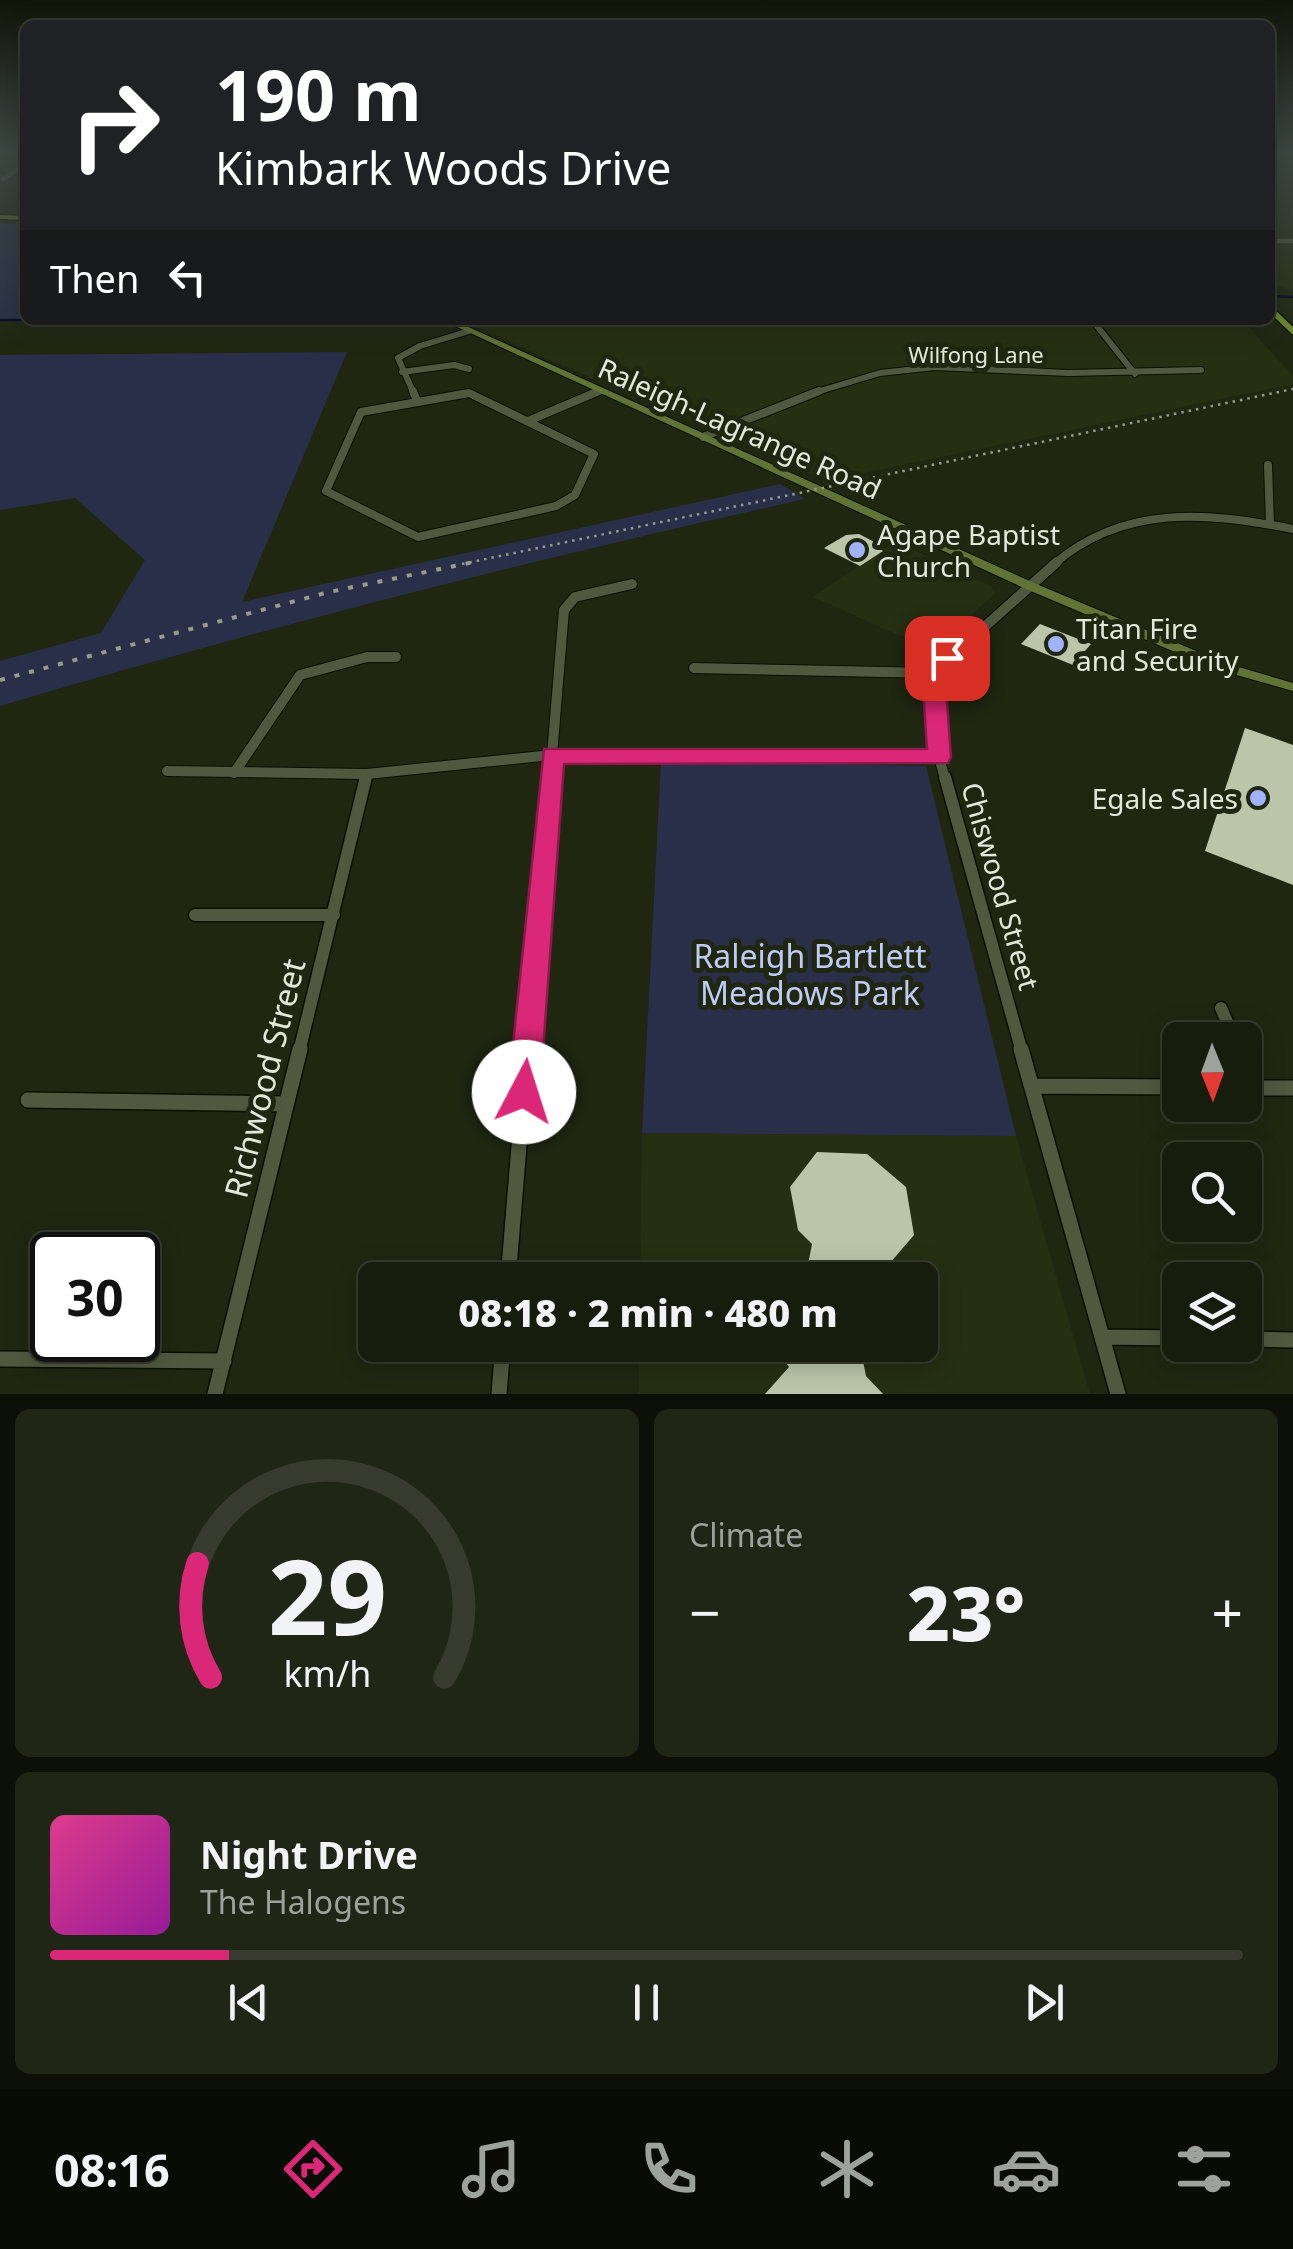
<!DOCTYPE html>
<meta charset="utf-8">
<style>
body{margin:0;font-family:"Noto Sans",sans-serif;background:#202616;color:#f1f3f6;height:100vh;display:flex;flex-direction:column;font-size:38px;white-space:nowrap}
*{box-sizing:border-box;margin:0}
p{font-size:32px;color:#9ea29d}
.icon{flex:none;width:55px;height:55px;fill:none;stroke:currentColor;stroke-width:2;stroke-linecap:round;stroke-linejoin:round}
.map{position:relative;height:1394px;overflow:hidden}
.drawer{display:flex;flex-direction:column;gap:15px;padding:15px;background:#0d1007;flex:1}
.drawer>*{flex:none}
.top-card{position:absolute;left:20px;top:20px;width:1255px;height:305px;border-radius:15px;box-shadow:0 5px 25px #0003,0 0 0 2px #363b2e;background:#202124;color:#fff;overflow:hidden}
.needle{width:65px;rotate:179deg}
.tools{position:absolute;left:1162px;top:1022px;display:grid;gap:20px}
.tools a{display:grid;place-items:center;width:100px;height:100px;border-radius:15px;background:#171d0d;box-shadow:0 5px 25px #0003,0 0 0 2px #363b2e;font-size:50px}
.speed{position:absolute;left:30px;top:1232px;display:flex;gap:20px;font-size:50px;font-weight:700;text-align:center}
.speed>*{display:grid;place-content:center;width:130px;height:130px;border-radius:50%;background:#171d0d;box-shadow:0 5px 25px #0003,0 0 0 2px #363b2e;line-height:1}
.speed .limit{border:5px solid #111;border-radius:15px;background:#fff;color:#111}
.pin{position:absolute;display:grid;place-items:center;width:85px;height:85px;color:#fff;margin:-42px;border-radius:20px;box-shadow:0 5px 15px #0006}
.me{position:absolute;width:110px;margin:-55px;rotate:5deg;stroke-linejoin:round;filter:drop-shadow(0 0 8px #0008)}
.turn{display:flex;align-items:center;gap:35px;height:210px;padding:0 30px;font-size:45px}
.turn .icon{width:130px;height:130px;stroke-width:2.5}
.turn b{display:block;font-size:70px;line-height:85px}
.then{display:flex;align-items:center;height:95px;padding:0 30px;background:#0003;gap:20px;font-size:38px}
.big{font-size:75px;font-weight:800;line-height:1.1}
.drawer .widget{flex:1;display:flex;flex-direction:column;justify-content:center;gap:15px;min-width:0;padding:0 35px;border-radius:15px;background:#202616}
.drawer .dial{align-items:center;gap:0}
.dial svg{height:260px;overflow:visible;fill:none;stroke:#363b2e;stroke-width:7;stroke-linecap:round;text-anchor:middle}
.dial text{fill:#f1f3f6;stroke:none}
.song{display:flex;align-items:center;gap:30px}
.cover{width:120px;height:120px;border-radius:15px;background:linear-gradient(135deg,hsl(330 70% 55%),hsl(300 70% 35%))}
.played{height:10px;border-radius:5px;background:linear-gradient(90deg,#db2777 15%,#363b2e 15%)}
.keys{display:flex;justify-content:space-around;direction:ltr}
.heat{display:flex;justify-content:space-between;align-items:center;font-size:55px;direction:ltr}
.drawer .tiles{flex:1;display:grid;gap:15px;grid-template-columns:1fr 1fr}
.widget:last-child{grid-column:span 2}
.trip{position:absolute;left:358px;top:1262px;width:580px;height:100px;border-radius:15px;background:#171d0d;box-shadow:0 5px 25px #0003,0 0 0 2px #363b2e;font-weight:800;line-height:100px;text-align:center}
.dock{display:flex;height:160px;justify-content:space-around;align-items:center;background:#090c05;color:#9ea29d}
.dock .icon{width:70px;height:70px}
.dock .current{color:#db2777}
.dock b{font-size:45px;color:#f1f3f6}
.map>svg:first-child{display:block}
.built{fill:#252f12}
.green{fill:#292f48}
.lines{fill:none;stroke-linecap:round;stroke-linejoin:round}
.stream{stroke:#05062b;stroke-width:2.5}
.building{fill:#bac5a9}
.minor-far5-casing{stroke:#091000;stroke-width:6}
.minor-far4-casing{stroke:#091000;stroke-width:8}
.minor-far3-casing{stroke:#091000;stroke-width:10}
.minor-far2-casing{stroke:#091000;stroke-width:12}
.minor-far1-casing{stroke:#091000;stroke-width:15}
.minor-casing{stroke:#091000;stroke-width:18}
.secondary-casing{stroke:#091000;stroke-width:2}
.primary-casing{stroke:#091000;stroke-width:3}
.minor-far5{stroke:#505940;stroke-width:5}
.minor-far4{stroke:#505940;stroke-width:6}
.minor-far3{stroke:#505940;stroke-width:8}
.minor-far2{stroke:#505940;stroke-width:10}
.minor-far1{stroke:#505940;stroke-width:12}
.minor{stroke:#505940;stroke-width:15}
.secondary{fill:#617335;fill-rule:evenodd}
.primary{fill:#728d2a;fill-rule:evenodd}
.rail-far1{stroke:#959c8a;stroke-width:2.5;stroke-dasharray:2.5 5;stroke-linecap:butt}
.rail{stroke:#959c8a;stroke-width:4;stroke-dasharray:5 10;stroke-linecap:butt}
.route{fill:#db2777;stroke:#8e194d;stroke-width:2.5}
.poi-dot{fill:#a1b3fd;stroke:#1f2711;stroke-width:4}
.labels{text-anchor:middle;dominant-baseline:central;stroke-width:10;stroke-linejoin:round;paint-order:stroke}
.far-street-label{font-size:22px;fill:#e3e9da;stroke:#1f2711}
.street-label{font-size:28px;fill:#e3e9da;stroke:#1f2711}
.poi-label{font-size:28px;fill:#e3e9da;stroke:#1f2711;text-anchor:start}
.near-park-label{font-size:32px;fill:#bfcbf7;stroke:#1f2711}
.near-street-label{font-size:32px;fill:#e3e9da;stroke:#1f2711}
</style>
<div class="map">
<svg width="1293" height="1394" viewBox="0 0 1293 1394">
<rect width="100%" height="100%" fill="#1f2711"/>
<!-- built -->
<path class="built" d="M1270 151H1293V290L1270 283Z
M460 320H1242L1293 376V384L825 481Z
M895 541 991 586 996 593 932 650 813 597Z
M642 1133 1016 1136 1090 1394H639V1345H920V1280H640Z"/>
<!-- green -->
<path class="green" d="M0 223 25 225V319H0Z
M347 352 242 602 780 484 805 499C535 559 266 627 0 706V661L101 633 145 560 75 498 0 510V355Z
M661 761 926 766 1016 1136 642 1133Z"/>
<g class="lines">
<!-- stream -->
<path class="stream" d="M1270 296 1293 297
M0 320H58"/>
</g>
<!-- building -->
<path class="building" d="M859 534 880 545 876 547 883 551 860 566 824 548 846 535Z
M1040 624 1091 644 1073 665 1021 644Z
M1245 728 1293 745V885L1205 851Z
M817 1152 867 1154 906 1187 914 1235 884 1270 871 1269 872 1280H805L812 1244 798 1230 790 1187Z
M735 1345H892L893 1353 879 1364 862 1356 866 1376 883 1394H765L789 1367 781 1356 734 1352Z"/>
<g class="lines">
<!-- minor-far5 casing -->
<g class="minor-far5-casing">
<path id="minor-far5" d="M1270 152H1293
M3 179 25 165
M1270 241H1293"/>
</g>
<!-- minor-far4 casing -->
<g class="minor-far4-casing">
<path id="minor-far4" d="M1093 321 1135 374
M402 372 454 365 469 369
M414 394 398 358 420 346 469 331
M466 394H470
M593 394 599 391
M810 394 880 373 935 367 1069 373 1201 370"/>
</g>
<!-- minor-far3 casing -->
<g class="minor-far3-casing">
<path id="minor-far3" d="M413 391 417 401
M469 393 594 454 575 495 556 506 418 537 326 491 361 412Z
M528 421 599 391
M703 437 819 391
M1268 465 1270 524
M1054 564C1124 504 1208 512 1293 529"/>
</g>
<!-- minor-far2 casing -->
<g class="minor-far2-casing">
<path id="minor-far2" d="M694 668 933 673
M167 771 367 774 552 755 939 757
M234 773 300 675 367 657H396
M366 779 367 774
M550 779 564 610 575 597 632 584
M945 779 939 757 933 673 1057 562"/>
</g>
<!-- minor-far1 casing -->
<g class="minor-far1-casing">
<path id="minor-far1" d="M945 777 1022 1052
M195 915H334
M1221 1008 1235 1040
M299 1052 366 777
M527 1052 550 777"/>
</g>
<!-- minor casing -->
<g class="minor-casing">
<path id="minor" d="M1021 1049 1118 1394
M1245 1062 1257 1088
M1032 1086 1180 1087
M1245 1088H1293
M28 1100 285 1104
M508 1280 527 1049
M1102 1337 1180 1338
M1245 1339 1293 1340
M0 1359 224 1361
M215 1394 300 1049
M499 1394 503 1345"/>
</g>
<!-- secondary casing -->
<g class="secondary-casing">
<path id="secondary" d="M0 215 25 216V220L0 219Z
M442 320H453L1034 583 1225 663 1293 683V691L1215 669 1026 589Z"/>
</g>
<!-- primary casing -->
<g class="primary-casing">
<path id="primary" d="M1270 305 1293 327V335L1270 313Z"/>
</g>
<!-- minor-far5 -->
<use href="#minor-far5" class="minor-far5"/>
<!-- minor-far4 -->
<use href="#minor-far4" class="minor-far4"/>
<!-- minor-far3 -->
<use href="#minor-far3" class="minor-far3"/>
<!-- minor-far2 -->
<use href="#minor-far2" class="minor-far2"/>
<!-- minor-far1 -->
<use href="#minor-far1" class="minor-far1"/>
<!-- minor -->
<use href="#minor" class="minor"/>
<!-- secondary -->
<use href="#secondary" class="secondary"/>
<!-- primary -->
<use href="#primary" class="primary"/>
<!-- rail-far1 -->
<path class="rail-far1" d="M462 564 1293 389"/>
<!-- rail -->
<path class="rail" d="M0 680 329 592 474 562"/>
</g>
<!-- sky -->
<linearGradient id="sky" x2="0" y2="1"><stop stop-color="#111509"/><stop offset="0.44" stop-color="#3c4743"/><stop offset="1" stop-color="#3c4743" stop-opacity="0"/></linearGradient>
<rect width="1293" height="346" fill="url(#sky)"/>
<!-- route -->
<path class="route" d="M947 651 958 658 945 674 951 757 948 763 564 764 540 1092 535 1103 524 1107 513 1103 508 1092 544 749H927L922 673 939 653Z"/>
<!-- markers -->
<g class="poi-dot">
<circle cx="857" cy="550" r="10"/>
<circle cx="1056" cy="644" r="10"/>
<circle cx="1258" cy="798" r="10"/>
</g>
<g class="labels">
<!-- far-street labels -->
<g class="far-street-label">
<text x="976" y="354">Wilfong Lane</text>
</g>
<!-- street labels -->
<g class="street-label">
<text transform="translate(740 428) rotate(24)">Raleigh-Lagrange Road</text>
<text transform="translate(1001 886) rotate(74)">Chiswood Street</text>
</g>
<!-- poi labels -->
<g class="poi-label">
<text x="877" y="534">Agape Baptist<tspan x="877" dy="32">Church</tspan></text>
<text x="1076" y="628">Titan Fire<tspan x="1076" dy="32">and Security</tspan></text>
<text x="1238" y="798" text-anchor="end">Egale Sales</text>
</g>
<!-- near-park labels -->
<g class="near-park-label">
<text x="810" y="955">Raleigh Bartlett<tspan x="810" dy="37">Meadows Park</tspan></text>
</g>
<!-- near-street labels -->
<g class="near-street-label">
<text transform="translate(264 1078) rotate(-76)">Richwood Street</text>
</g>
</g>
</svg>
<div class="tools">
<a><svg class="needle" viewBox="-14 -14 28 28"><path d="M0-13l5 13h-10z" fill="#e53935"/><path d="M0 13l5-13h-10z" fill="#9ea29d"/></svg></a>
<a><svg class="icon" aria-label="search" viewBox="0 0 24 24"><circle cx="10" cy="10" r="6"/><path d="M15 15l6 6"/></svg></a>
<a><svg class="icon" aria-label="layers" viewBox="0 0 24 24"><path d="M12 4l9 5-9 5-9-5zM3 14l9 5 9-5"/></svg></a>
</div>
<div class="speed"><div class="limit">30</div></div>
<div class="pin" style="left:947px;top:658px;background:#d93025"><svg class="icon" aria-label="arrive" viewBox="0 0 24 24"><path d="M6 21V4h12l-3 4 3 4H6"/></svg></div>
<svg class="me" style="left:524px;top:1092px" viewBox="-20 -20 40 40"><circle r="19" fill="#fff"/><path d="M0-13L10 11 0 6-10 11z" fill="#db2777"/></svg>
<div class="trip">08:18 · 2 min · 480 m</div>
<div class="top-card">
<div class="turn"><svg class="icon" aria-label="right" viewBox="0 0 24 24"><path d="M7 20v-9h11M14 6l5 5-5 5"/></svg><div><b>190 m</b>Kimbark Woods Drive</div></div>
<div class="then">Then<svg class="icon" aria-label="left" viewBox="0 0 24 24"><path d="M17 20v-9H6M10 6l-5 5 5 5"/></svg></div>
</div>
</div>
<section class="drawer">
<div class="tiles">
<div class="widget dial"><svg viewBox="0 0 100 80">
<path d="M14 69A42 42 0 1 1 86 69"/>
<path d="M14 69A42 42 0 0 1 10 34" stroke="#db2777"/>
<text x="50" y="56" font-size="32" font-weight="700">29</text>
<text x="50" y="72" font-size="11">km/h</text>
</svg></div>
<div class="widget"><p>Climate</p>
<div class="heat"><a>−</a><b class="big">23°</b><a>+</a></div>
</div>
<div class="widget">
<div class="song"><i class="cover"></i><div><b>Night Drive</b><p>The Halogens</p></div></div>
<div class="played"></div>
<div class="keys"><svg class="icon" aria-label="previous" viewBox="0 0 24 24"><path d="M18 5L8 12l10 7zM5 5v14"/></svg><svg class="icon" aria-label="pause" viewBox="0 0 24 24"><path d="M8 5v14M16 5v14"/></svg><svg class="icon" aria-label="next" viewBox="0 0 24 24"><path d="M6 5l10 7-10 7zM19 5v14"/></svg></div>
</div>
</div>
</section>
<nav class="dock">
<b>08:16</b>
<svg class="icon current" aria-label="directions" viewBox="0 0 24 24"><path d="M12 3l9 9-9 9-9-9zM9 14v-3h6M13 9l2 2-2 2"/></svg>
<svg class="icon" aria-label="music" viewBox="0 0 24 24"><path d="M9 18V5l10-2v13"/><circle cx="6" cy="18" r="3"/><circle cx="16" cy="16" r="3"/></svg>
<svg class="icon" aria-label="phone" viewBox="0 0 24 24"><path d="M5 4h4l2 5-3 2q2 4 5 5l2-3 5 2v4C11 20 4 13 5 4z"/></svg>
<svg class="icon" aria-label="climate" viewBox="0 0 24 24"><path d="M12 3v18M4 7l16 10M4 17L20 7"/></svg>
<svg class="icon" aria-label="car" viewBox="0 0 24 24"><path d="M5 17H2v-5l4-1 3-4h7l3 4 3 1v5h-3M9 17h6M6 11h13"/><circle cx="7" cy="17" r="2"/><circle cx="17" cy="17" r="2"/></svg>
<svg class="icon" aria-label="filters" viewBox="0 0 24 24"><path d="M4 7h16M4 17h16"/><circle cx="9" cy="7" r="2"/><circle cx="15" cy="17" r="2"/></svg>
</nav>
